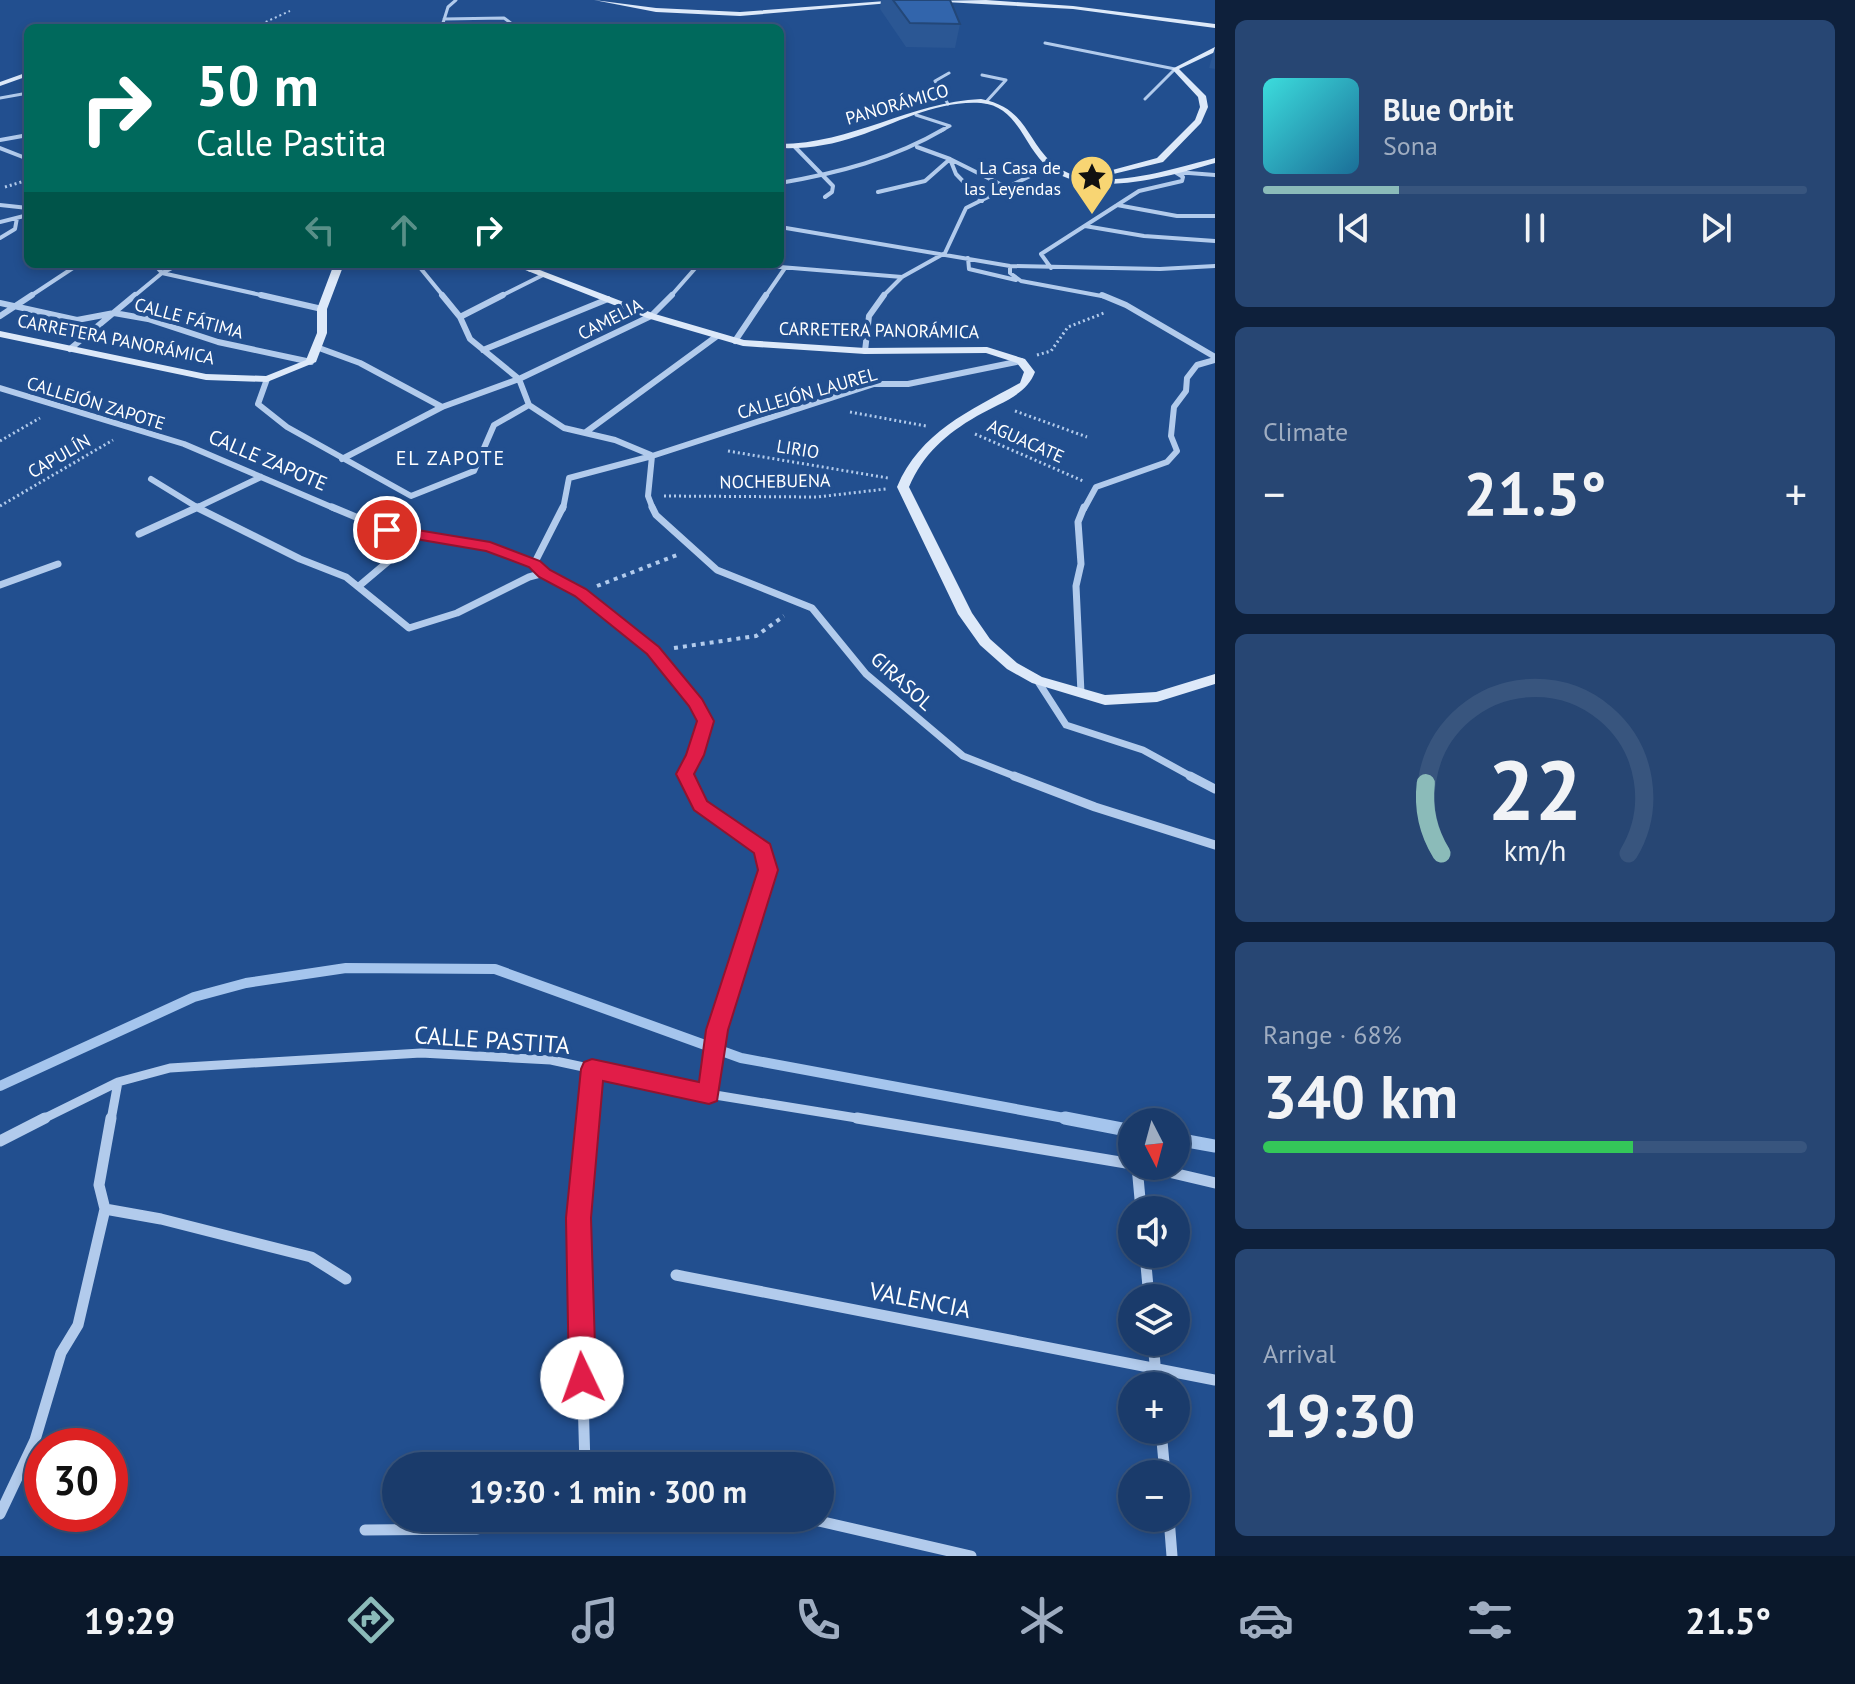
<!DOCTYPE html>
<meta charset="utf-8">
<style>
body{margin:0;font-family:"PT Sans",sans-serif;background:#274673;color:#f1f3f6;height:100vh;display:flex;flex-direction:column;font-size:30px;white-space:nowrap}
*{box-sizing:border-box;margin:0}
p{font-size:26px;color:#9fadc1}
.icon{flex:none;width:44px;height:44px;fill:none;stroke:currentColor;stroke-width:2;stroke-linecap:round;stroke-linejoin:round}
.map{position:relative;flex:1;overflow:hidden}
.details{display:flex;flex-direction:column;gap:20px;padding:20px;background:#0e203b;width:640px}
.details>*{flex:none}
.hud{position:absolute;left:24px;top:24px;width:760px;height:244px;border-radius:12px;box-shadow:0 4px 12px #0003,0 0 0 2px #38557e;background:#00695c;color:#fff;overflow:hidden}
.needle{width:52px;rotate:174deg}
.buttons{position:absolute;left:1118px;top:1108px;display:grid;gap:16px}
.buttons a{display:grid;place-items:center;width:72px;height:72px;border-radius:50%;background:#1a3b6b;box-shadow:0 4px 12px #0003,0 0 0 2px #38557e;font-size:40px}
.speed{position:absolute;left:24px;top:1428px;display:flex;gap:16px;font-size:40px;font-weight:700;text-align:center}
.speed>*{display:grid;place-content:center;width:104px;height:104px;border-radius:50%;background:#1a3b6b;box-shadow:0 4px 12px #0003,0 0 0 2px #38557e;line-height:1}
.speed .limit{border:12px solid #d22;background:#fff;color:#111}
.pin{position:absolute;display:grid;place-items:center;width:68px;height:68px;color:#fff;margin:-34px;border:4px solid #fff;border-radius:50%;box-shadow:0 2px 8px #0007}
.me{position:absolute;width:88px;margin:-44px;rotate:357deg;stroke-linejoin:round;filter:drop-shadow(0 0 6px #0008)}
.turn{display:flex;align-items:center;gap:28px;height:168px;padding:0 40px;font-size:36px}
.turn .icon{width:104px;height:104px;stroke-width:2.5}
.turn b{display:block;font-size:56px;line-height:68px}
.lanes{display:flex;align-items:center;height:76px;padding:0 40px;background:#0003;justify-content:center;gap:40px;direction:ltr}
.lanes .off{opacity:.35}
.big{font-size:60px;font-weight:800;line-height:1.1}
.details .widget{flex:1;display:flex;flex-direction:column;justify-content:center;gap:12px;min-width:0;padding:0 28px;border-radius:12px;background:#274673}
.details .dial{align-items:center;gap:0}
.dial svg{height:208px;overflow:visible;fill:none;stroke:#38557e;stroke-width:7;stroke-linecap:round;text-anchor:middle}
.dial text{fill:#f1f3f6;stroke:none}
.song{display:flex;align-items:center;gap:24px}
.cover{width:96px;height:96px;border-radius:12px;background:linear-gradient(135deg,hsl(180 70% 55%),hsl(200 70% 35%))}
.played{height:8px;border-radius:4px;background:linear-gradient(90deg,#8bbbb9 25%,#38557e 25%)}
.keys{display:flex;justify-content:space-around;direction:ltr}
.heat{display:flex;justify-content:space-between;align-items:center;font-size:44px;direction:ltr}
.charge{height:12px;border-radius:6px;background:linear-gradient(90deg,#34c759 68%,#38557e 0)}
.trip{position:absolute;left:382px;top:1452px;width:452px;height:80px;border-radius:40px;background:#1a3b6b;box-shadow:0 4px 12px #0003,0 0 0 2px #38557e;font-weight:800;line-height:80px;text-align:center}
.menu{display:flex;height:128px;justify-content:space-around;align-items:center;background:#0a182b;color:#9fadc1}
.menu .icon{width:56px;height:56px}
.menu .current{color:#8bbbb9}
.menu b{font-size:36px;color:#f1f3f6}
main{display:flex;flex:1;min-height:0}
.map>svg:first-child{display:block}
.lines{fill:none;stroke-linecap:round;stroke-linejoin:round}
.stream-far1{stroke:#a5c5ed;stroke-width:10}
.stream{stroke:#a5c5ed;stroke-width:13}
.path-far2{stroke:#b2cbec;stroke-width:2;stroke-dasharray:2 3;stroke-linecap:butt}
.path-far1{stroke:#b2cbec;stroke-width:3;stroke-dasharray:2 3;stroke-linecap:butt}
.path{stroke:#b2cbec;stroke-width:4;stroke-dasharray:4 5;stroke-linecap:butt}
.street-far5{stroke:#b2cbec;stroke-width:3}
.street-far4{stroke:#b2cbec;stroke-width:4}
.street-far3{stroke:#b2cbec;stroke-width:6}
.street-far2{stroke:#b2cbec;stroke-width:7}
.street-far1{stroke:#b2cbec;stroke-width:9}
.street{stroke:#b2cbec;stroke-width:11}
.secondary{fill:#dde9f9;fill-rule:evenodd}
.wall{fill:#2b5794}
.building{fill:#3265ac;stroke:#234778;stroke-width:2}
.route{fill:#e11d48;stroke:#92132f;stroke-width:2}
.labels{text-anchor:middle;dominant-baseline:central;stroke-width:8;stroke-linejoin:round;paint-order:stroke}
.far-street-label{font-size:18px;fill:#fff;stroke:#224f8f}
.far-poi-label{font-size:18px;fill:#fff;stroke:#224f8f;text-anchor:end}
.far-quarter-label{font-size:20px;letter-spacing:2px;fill:#fff;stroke:#224f8f}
.street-label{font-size:20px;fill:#fff;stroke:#224f8f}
.near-street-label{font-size:24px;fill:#fff;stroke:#224f8f}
</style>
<main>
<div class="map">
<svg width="1215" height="1556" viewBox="0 0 1215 1556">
<rect width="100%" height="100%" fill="#224f8f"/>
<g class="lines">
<!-- stream-far1 -->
<path class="stream-far1" d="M0 1086 194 997 246 983 346 968 495 969 741 1058 1075 1120"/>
<!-- stream -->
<path class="stream" d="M1065 1118 1132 1131
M1176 1139 1215 1146"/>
<!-- path-far2 -->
<path class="path-far2" d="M252 28 290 11"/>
<!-- path-far1 -->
<path class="path-far1" d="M5 187 28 180
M1037 355 1051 351 1068 327 1104 313
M1015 411 1087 437
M850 412 926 426
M975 434 1083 481
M0 441 40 418
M728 451 888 478
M664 496 817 497 886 489
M0 506 113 440"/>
<!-- path -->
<path class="path" d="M597 586 677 555
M674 648 756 636 784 616"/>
<!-- street-far5 -->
<path class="street-far5" d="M444 19 504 18 512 24 543 27
M428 28 443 23 448 7 456 0
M1045 43 1175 69
M982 75 1006 80 986 102
M0 98 28 93
M1145 99 1175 69
M948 104 935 81 949 73
M916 115 950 126
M941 131 950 126"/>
<!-- street-far4 -->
<path class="street-far4" d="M0 140 28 135
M795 147 833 186 832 192 825 197
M917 147 950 159 956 174 982 201
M0 148 28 159
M1176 172 1215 175
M780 183C838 173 893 159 944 129
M878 192 925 181 950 159 1008 188
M0 205 28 208
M1117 205 1177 216H1215
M0 222 28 215
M1085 226 1144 236 1215 241
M780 227 1010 266 1160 269 1215 266
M0 238 15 229 17 218
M968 258 969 269 1016 280
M154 264 162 273
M417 264 444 297
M743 264 902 277
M1010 266V273L1021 281 1107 297
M1051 268 1041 254 1139 191 1182 181 1183 177 1175 172
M530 270C548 265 560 271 577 264
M162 273 270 297
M29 297 79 264
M133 297 162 273 180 264
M499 297 543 275
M670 297 699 264
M765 297 785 268
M882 297 902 277 945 253 966 208 1050 166"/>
<!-- street-far3 -->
<path class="street-far3" d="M261 295 322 309
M442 295 460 317 470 339 519 379 529 405 564 428 615 440 651 455
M1102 295 1126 305 1215 357
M0 303 77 320 114 313 148 319 218 342 311 362
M0 316 32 295
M460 317 503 295
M735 341 766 295
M319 348 360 363 442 407
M70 349 135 295
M483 350 608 299
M865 351 869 316 884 295
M267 379 258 404 287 427 411 496 474 471 494 425 529 405
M0 388 184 444 336 509
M586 432 717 336
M652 456 648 496 653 509
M342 459 442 407 519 379 651 316 672 295
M151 479 200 509
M194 509 261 477
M563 509 569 478 652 456 874 384H908L1021 361
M1084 509 1096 487 1167 462 1177 451 1171 436 1174 407 1186 391 1187 378 1197 365 1215 360"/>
<!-- street-far2 -->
<path class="street-far2" d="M196 507 300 559 346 577 409 628 457 613 529 577 544 573
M332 507 387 530 490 547 534 564 544 573 580 592 653 650 696 703 706 721 685 774 687 778
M652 507 656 515 717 570 812 608 866 674 963 756 1019 778
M139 534 198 507
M534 564 563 507
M0 585 58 564
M359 586 410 543V534
M1037 680 1066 725 1143 750 1194 778
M1081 693 1076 586 1081 564 1078 522 1084 507"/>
<!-- street-far1 -->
<path class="street-far1" d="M686 776 700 805 763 849 768 870 717 1030 709 1094
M1014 776 1095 807 1215 845
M1190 776 1215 789
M41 1120 118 1082 170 1068 421 1053 551 1060 709 1094 869 1120
M111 1120 118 1082
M587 1120 592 1069"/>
<!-- street -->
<path class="street" d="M857 1118 1132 1164
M0 1141 45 1118
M1137 1166 1141 1210
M1143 1166 1215 1183
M105 1209 161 1219 311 1257 346 1279
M1145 1254 1149 1298
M676 1275 1215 1380
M1153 1342 1157 1386
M1161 1430 1165 1474
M585 1466 578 1218 587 1118
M0 1514 35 1440 61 1353 78 1325 105 1209 99 1185 111 1118
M806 1518 971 1556
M1169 1518 1172 1556
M365 1530 476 1529 548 1518"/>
<!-- secondary -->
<path class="secondary" d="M594 0 656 8 740 12 899 0 902 2 740 16 656 12Z
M986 0 1073 6 1215 24V28L1073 9 927 1Z
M1215 47V52L1179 69 1206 96 1208 107 1201 123 1163 162 1105 176V172L1157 158 1195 120 1200 107 1198 97 1172 69Z
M28 72V76L0 86V82Z
M981 99C1026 108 1024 136 1052 163 1090 197 1172 169 1215 158V163C1170 176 1090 200 1049 168 1024 149 1019 106 981 103 938 100 897 123 858 136 832 145 807 149 780 148V144C851 144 911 102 981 99Z
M334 264H344L327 309V333L316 362 267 382 206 380 0 337V331L206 374 266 376 306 360 317 333V309Z
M510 264H524L655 314 744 340 865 348 987 347 1025 359 1035 372C1026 396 999 403 977 416 946 434 923 454 909 487L972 613 990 639 1017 663 1042 677 1105 695 1156 692 1215 674V684L1157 702 1105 705 1032 683 1007 669 980 645 958 614 897 487C920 432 971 410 1020 383L1024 372 1017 363 986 353 865 354 743 346 647 318Z"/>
</g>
<!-- wall -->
<path class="wall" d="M881 0H950L960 24 955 48 906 47 880 9Z
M1215 47V69L1209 68Z"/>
<!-- building -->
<path class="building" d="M893 0H950L960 24 910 23Z"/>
<!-- route -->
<path class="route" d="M387 525 490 542 540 561 550 570 586 589 659 647 702 699 714 721 704 755 694 774 707 801 770 844 778 870 728 1030 717 1101 709 1104 603 1081 591 1218 596 1378 592 1388 582 1391 573 1388 569 1378 566 1218 581 1069 584 1062 592 1059 699 1082 706 1030 758 870 754 853 694 810 676 774 686 755 697 721 689 706 647 654 575 596 539 577 529 567 486 551 381 533 379 530Z"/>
<!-- icons -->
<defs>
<g id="sight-pin" transform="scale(2.3)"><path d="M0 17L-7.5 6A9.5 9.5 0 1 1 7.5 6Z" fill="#f8d573" stroke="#224f8f"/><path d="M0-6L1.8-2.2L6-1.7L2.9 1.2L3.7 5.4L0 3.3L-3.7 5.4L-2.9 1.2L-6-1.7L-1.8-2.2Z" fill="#111"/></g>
</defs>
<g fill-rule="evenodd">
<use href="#sight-pin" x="1092" y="177"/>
</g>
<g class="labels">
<!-- far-street labels -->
<g class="far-street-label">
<text transform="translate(897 104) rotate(-16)">PANORÁMICO</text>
<text transform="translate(189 318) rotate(15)">CALLE FÁTIMA</text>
<text transform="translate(610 319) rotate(-27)">CAMELIA</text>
<text transform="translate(879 330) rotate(1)">CARRETERA PANORÁMICA</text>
<text transform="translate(116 339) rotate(11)">CARRETERA PANORÁMICA</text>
<text transform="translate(807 393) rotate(-16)">CALLEJÓN LAUREL</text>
<text transform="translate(96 403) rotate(17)">CALLEJÓN ZAPOTE</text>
<text transform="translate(1026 441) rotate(24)">AGUACATE</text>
<text transform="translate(798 449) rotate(9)">LIRIO</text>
<text transform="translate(59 456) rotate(-30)">CAPULÍN</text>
<text transform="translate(775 481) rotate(-1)">NOCHEBUENA</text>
</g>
<!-- far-poi labels -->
<g class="far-poi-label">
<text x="1061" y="167">La Casa de<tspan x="1061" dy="21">las Leyendas</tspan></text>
</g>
<!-- far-quarter labels -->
<g class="far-quarter-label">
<text x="451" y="458">EL ZAPOTE</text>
</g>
<!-- street labels -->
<g class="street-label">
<text transform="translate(268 460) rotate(23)">CALLE ZAPOTE</text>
<text transform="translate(902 681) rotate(42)">GIRASOL</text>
</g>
<!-- near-street labels -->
<g class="near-street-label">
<text transform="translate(492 1040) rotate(4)">CALLE PASTITA</text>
<text transform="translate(920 1300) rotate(11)">VALENCIA</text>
</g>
</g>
</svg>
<div class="buttons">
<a><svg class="needle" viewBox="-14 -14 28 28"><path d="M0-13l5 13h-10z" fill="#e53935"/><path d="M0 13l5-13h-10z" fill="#9fadc1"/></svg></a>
<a><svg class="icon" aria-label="sound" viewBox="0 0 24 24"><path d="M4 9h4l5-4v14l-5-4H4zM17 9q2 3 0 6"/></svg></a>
<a><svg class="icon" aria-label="layers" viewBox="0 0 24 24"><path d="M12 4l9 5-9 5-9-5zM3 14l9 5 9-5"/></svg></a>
<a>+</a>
<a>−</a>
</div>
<div class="speed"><div class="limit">30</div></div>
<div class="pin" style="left:387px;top:530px;background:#d93025"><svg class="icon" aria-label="arrive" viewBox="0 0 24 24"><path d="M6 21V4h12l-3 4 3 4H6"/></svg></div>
<svg class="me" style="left:582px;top:1378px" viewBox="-20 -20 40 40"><circle r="19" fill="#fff"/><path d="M0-13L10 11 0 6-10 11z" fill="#e11d48"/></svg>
<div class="trip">19:30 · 1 min · 300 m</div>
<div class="hud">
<div class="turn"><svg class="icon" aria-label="right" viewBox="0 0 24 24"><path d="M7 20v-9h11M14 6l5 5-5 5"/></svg><div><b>50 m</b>Calle Pastita</div></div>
<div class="lanes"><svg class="icon off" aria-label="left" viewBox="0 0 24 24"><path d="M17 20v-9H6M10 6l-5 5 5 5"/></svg><svg class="icon off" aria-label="ahead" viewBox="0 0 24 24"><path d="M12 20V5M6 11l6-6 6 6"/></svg><svg class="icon" aria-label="right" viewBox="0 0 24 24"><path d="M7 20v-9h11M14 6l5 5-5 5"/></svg></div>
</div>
</div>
<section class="details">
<div class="widget">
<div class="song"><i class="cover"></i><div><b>Blue Orbit</b><p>Sona</p></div></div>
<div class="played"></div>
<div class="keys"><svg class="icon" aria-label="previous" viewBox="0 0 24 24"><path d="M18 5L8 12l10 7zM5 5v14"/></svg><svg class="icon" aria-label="pause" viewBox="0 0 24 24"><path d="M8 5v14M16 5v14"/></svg><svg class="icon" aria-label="next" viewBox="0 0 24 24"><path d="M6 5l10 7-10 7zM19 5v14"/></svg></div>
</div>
<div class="widget"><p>Climate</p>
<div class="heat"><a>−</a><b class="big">21.5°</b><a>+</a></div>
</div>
<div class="widget dial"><svg viewBox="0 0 100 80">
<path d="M14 69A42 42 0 1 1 86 69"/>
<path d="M14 69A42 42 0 0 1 8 42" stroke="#8bbbb9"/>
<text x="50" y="56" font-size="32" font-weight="700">22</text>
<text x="50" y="72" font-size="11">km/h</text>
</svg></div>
<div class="widget"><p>Range · 68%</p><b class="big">340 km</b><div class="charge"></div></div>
<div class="widget"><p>Arrival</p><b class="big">19:30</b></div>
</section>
</main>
<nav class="menu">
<b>19:29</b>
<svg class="icon current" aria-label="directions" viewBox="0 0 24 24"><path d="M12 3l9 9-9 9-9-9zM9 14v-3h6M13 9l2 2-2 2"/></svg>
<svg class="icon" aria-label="music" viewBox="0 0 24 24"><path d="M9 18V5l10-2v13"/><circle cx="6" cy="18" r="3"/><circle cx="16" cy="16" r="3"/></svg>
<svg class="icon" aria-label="phone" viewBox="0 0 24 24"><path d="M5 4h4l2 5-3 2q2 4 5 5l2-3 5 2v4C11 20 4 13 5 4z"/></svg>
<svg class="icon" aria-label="climate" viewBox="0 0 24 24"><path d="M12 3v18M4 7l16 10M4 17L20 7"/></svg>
<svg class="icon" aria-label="car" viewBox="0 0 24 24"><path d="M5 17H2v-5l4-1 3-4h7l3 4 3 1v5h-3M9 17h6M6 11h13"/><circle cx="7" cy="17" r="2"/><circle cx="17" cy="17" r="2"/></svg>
<svg class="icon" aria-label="filters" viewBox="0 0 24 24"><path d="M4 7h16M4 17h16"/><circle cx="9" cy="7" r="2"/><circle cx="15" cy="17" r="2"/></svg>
<b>21.5°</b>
</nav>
